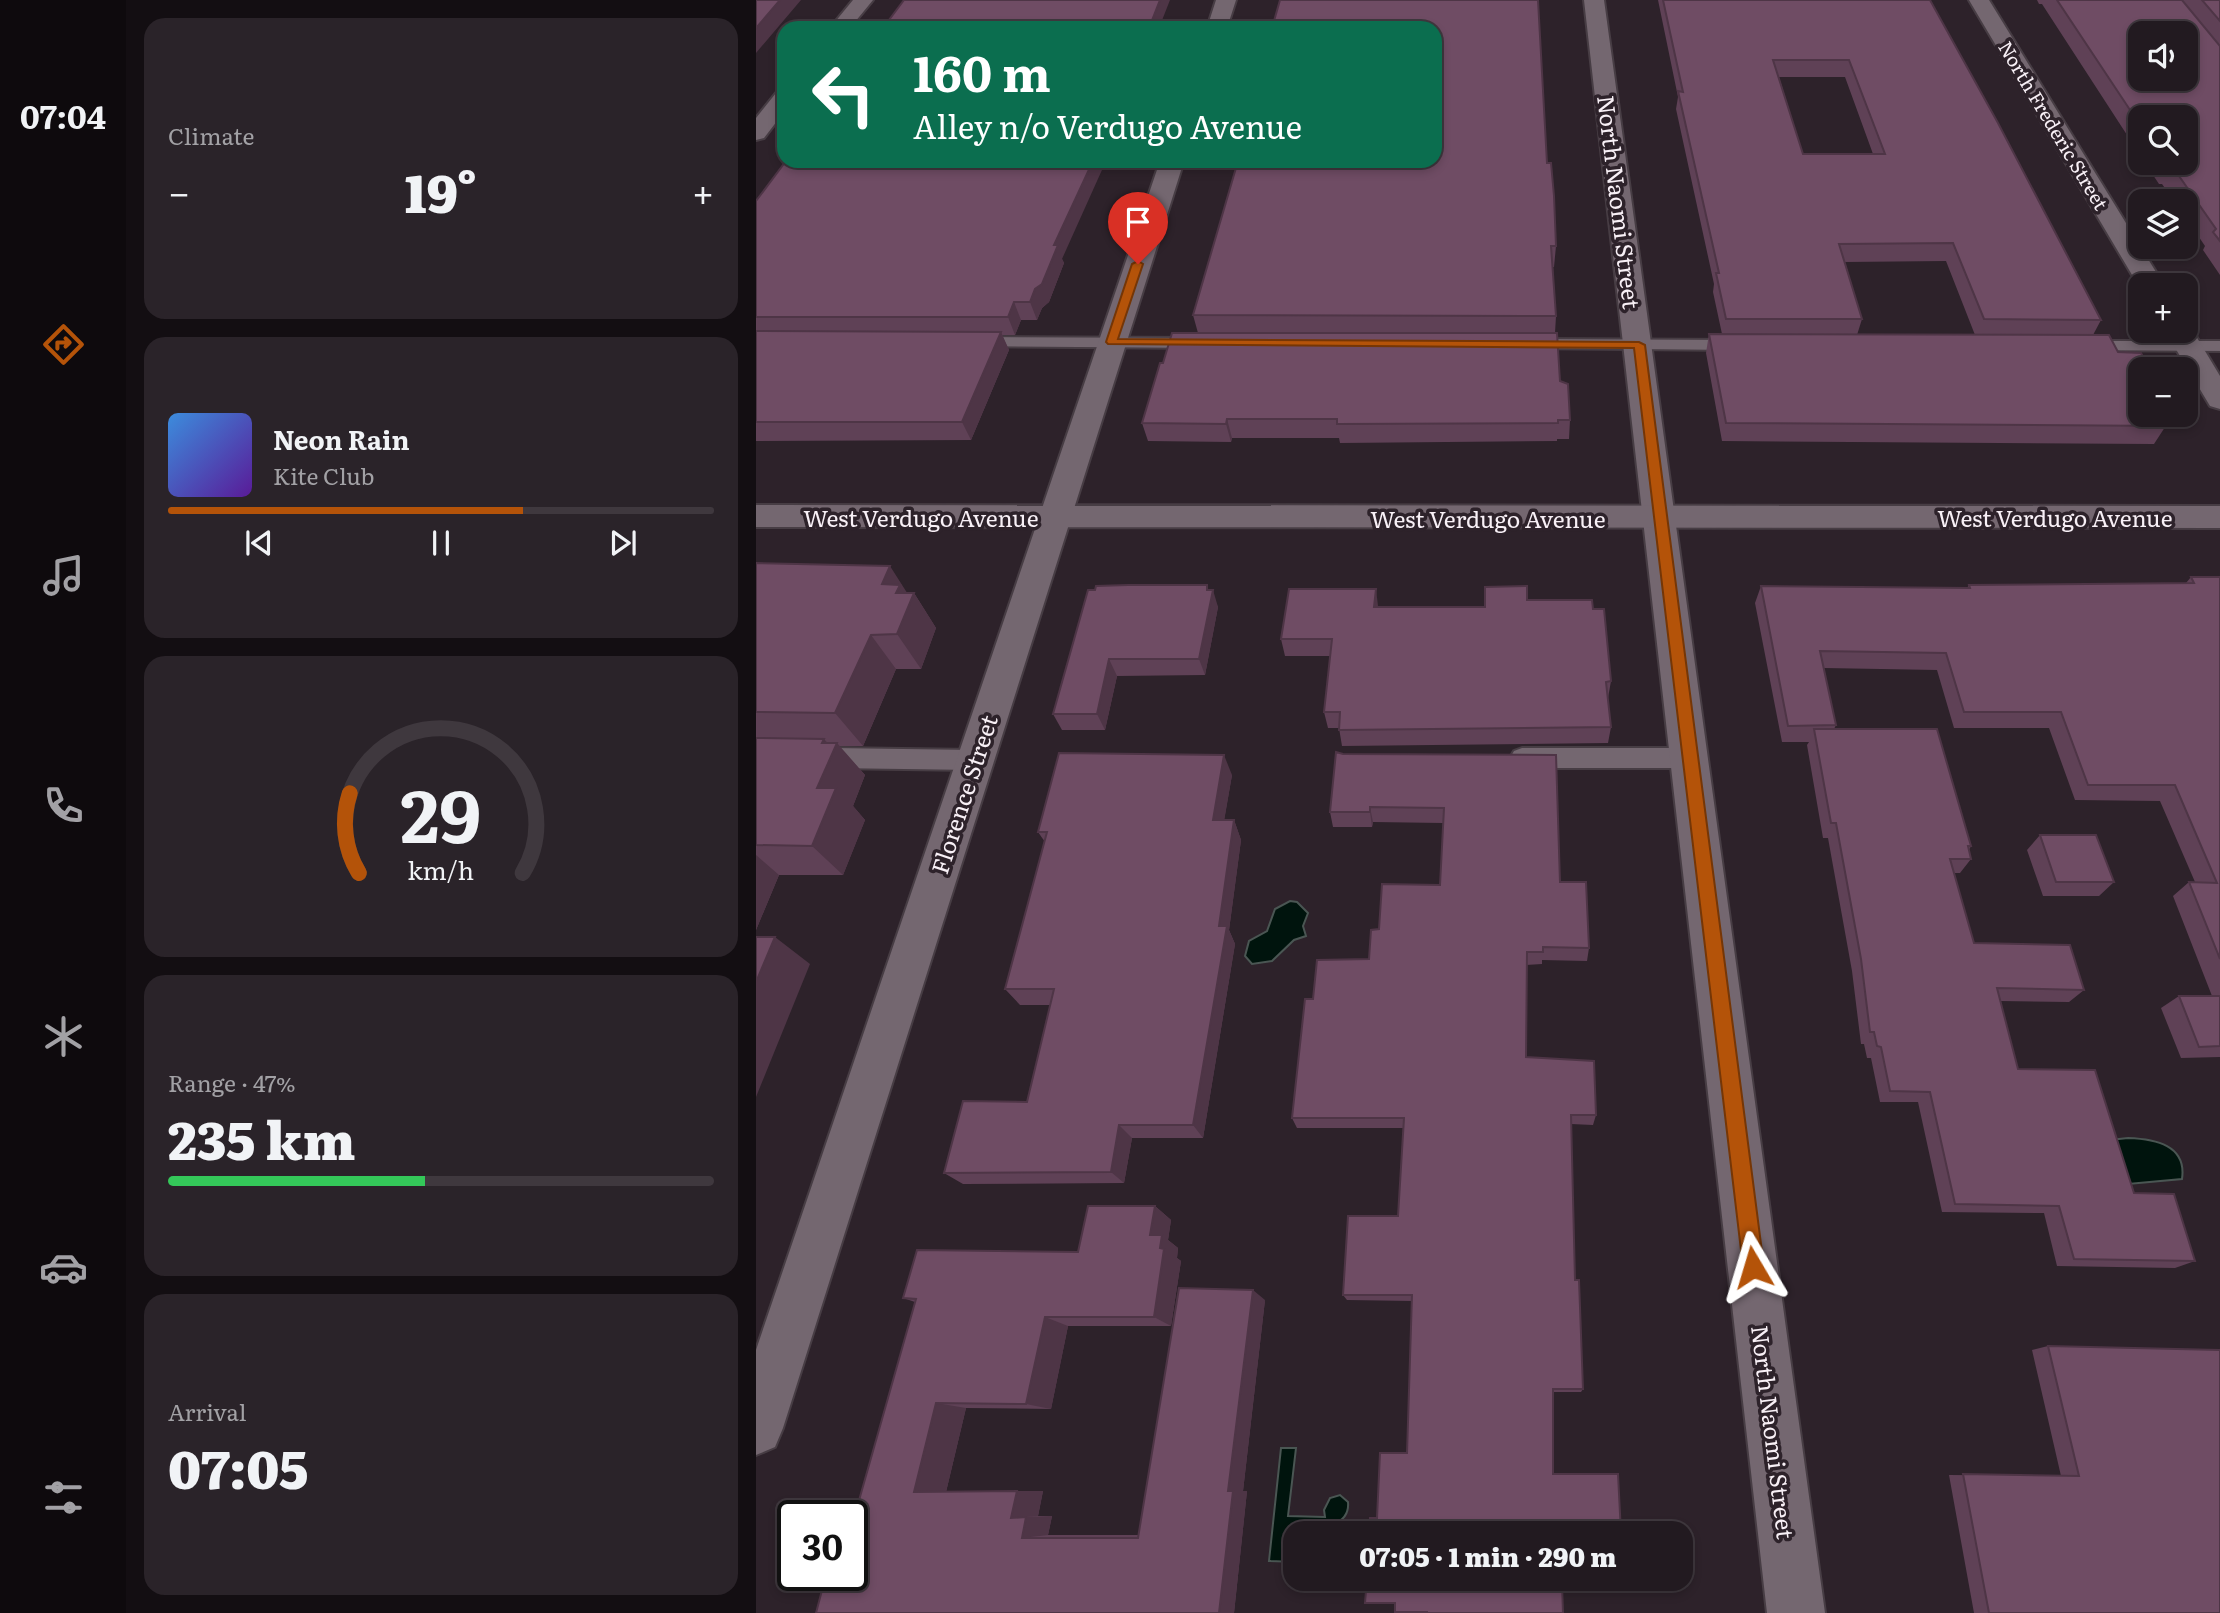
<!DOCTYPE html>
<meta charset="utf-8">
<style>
body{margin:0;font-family:Literata,serif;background:#2a2329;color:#f1f3f6;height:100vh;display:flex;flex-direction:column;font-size:26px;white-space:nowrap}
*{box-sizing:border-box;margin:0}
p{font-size:23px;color:#a2a1a5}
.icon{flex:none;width:38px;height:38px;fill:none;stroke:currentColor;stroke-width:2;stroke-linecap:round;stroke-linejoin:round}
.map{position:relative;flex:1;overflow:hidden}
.drawer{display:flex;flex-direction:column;gap:18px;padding:18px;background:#130e12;width:630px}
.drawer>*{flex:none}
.guide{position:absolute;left:21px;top:21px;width:665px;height:147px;border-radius:21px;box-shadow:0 4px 10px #0003,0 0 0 2px #3f383e;background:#0b6e4f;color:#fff;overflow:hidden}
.tools{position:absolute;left:1372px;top:21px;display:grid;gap:14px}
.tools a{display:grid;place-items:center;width:70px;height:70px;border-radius:14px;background:#221a20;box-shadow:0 4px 10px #0003,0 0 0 2px #3f383e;font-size:35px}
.speed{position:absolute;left:21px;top:1500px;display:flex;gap:14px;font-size:35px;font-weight:700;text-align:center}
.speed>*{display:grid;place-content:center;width:91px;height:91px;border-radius:50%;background:#221a20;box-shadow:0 4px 10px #0003,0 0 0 2px #3f383e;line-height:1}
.speed .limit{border:4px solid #111;border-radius:10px;background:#fff;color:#111}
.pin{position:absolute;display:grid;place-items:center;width:60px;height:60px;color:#fff;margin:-72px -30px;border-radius:50% 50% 50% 0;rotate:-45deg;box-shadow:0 0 7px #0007}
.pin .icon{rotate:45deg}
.me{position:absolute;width:77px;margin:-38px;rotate:353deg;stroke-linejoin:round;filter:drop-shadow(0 0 5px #0008)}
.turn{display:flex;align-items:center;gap:24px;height:147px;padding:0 21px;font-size:32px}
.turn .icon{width:91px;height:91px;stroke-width:2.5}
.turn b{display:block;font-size:49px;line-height:60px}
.big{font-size:52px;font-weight:800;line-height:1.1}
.drawer .card{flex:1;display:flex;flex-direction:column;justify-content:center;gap:10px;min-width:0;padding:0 24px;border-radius:21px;background:#2a2329}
.drawer .dial{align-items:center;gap:0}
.dial svg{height:182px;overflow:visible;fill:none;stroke:#3f383e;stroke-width:7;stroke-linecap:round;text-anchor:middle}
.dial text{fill:#f1f3f6;stroke:none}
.song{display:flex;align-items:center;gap:21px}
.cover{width:84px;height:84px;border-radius:10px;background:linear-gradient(135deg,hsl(210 70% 55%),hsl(270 70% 35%))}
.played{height:7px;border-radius:4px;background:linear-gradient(90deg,#b45309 65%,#3f383e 65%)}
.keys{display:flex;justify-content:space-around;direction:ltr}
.heat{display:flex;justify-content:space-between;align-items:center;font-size:38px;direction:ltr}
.charge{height:10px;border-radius:5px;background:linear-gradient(90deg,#34c759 47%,#3f383e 0)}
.trip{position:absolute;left:527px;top:1521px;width:410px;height:70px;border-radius:21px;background:#221a20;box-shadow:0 4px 10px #0003,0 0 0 2px #3f383e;font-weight:800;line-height:70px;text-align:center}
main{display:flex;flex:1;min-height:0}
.menu{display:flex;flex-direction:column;width:126px;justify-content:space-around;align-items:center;background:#0e0a0d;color:#a2a1a5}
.menu .icon{width:49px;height:49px}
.menu .on{color:#b45309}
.menu b{font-size:32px;color:#f1f3f6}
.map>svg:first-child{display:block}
.water{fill:#00140d;stroke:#4a5653;stroke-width:2}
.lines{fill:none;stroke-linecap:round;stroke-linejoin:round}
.lane-casing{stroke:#473d44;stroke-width:4}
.street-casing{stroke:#473d44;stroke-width:4}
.secondary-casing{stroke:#473d44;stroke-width:4}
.lane{fill:#746770;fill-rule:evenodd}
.street{fill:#746770;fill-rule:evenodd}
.secondary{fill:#746770;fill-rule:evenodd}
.wall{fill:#5f4156;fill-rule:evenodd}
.shaded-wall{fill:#4e3546}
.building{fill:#6f4c64;stroke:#4e3546;stroke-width:2;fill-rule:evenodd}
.route{fill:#b45309;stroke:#753606;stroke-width:2}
.labels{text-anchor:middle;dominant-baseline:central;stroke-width:7;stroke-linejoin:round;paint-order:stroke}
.far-street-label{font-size:19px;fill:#f8f0f6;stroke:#2d222a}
.street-label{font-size:23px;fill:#f8f0f6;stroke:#2d222a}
</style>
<main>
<nav class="menu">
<b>07:04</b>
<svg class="icon on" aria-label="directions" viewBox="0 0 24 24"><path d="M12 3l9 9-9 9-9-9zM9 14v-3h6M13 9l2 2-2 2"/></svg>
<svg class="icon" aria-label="music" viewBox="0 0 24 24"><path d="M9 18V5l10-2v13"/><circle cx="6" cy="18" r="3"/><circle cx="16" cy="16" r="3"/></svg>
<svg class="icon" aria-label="phone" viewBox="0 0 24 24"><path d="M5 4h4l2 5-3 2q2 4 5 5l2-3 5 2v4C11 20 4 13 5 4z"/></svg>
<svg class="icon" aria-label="climate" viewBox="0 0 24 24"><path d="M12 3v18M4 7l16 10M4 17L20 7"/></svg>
<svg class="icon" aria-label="car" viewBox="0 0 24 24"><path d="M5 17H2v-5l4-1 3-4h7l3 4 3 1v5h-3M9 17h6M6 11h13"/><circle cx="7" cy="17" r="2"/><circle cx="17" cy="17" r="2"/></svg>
<svg class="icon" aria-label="filters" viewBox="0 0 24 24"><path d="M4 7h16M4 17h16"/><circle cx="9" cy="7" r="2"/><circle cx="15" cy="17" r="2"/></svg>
</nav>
<section class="drawer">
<div class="card"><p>Climate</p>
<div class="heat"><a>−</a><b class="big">19°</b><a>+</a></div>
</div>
<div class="card">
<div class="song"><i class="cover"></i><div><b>Neon Rain</b><p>Kite Club</p></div></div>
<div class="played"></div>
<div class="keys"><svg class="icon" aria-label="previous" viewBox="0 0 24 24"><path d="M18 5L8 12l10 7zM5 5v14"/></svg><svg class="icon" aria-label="pause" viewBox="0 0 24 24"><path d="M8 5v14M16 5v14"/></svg><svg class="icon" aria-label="next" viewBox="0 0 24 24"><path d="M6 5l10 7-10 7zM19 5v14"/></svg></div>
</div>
<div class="card dial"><svg viewBox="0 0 100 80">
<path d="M14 69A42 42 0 1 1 86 69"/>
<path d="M14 69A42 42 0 0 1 10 34" stroke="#b45309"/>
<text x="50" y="56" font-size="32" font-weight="700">29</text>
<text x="50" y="72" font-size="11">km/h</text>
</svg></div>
<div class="card"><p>Range · 47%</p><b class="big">235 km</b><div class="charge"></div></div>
<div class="card"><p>Arrival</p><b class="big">07:05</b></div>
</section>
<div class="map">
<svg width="1464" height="1613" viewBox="0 0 1464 1613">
<rect width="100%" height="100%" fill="#2d222a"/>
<!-- water -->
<path class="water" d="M534 901 541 902 552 913 547 926 550 936 538 940 516 961 496 964 489 956 493 941 511 931 519 909Z
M1372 1138C1399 1139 1431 1145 1426 1179L1372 1184 1344 1141Z
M525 1448H540L532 1516 569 1517 568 1510 574 1498 584 1495 592 1502C593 1513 588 1520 578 1524L577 1533H539V1562L513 1561Z"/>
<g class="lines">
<!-- lane casing -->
<g class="lane-casing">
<path id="lane" d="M218 337 447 338 456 343 447 348 212 346 209 342 212 338Z
M771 339 983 340 992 345 983 350 765 348 762 344 765 340Z
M1327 341H1464V351L1321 350 1318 346 1321 342Z
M0 747 218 750 226 753 230 760 226 767 218 770 0 767Z
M766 748H934L942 751 946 758 942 765 934 768H766L758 765 754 758 758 751Z"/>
</g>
<!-- street casing -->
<g class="street-casing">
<path id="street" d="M97 0H117L94 28H74Z
M460 0H480L471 28H451Z
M828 0H848L1069 1613H1011Z
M1213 0H1233L1408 285H1384V288L1382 285Z
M28 92V112L8 138 0 140V118L20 93Z
M404 161H428L27 1428 19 1447 0 1455V1350Z
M1430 325 1437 331 1464 376V409L1454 406 1409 331H1430Z"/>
</g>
<!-- secondary casing -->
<g class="secondary-casing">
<path id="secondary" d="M0 505 1464 506V528L0 527Z"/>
</g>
<!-- lane -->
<use href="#lane" class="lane"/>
<!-- street -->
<use href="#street" class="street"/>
<!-- secondary -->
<use href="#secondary" class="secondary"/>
</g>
<!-- wall -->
<path class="wall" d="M902 0H1174L1345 320 1337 335 1384 415H1415L1412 419 1413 421 1398 444 966 441 950 353 953 334H966L957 292 958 284 920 109 922 97ZM1023 77H1089L1117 154H1047ZM1190 261 1219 335H1101L1106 319 1089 262Z
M1281 0H1464V275L1447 250 1449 246 1430 218V201H1418L1406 184H1403L1389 163H1430L1384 117V155L1286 4H1283Z
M791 163 800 246 798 267H797L800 316 799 333 804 381 814 420 813 439H801V441L584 443 583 438H476L475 442 392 441 386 423 407 363 442 333 437 315Z
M0 201 306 259 308 263 293 302 286 308 281 320H265L259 335H246L253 350 215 440 0 441Z
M0 563 151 593H158L180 628 165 669H140L107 746H83L109 775 97 806 109 820 87 875H23L0 930Z
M1435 577H1464V1057L1425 1058 1405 1008 1423 996H1456L1417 896 1433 882H1439L1404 801 1319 800 1293 728H1198L1181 670 1068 668 1080 725 1078 729 1215 846 1213 850 1215 859 1204 873H1198L1218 943 1328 990 1313 1002 1244 1001 1262 1069 1378 1193 1439 1261 1419 1268 1301 1266 1288 1213 1186 1212 1162 1102H1124L1115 1058H1111L1108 1044H1105L1096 971 1072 838H1067L1051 745 1053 742H1026L999 603 1005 586 1211 588 1213 585 1430 583Z
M332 590H453L462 607 449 675 361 676 349 730H306L297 714Z
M771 600 837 609 855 681 852 698 855 727 852 743 586 746 583 728H572L568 712 574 656H529L525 639 622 607H729Z
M587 754 800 755 804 882 833 948 831 961 786 960V964L770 965V1057L840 1115 837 1125 815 1124 819 1280 827 1389 825 1392H797V1474L865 1533 614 1518 621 1517 651 1453 656 1301 591 1300 587 1295 642 1216 647 1128H541L536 1118 557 999 613 959 623 929 684 885 687 823 617 822 616 827H577L574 812Z
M476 775 468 820H478L485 840 473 930 479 944 447 1138H376L368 1183 207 1184 188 1173 271 1102 294 1005H264L249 989 289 842 282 832Z
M1284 835 1358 882 1343 896H1287L1271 850Z
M399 1206 415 1220 412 1240 422 1248 421 1258 425 1261 415 1326H312L295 1409 210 1408 190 1492 287 1491 282 1516H296L292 1535H382L509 1300 487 1491H491L478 1613 90 1503H102L159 1302 147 1298 322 1252Z
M1292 1346 1464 1613H1218L1193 1475 1305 1476 1276 1350Z"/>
<!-- shaded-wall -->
<path class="shaded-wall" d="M24 0H45L0 53V28Z
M404 0H414L403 28H393Z
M337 161H350L306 259 308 263 293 302 286 308 281 320 274 302 298 245Z
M258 302 265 320 259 335 252 317Z
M245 332 253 350 215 440 206 422Z
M471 419 476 438 475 442 470 424Z
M134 566 155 599 158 593 180 628 165 669 141 634 126 584Z
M451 585 455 598 457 590 462 607 449 675 443 659Z
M620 589 622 606 620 624 618 607Z
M115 635 140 669 107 746 79 713Z
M353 659 361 676 349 730 341 714Z
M68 739 78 750 81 743 109 775 97 806 109 820 87 875 56 846 66 743Z
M468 755 476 775 465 839 457 820Z
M614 807 617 822 616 827 614 812Z
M478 820 485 840 473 930 479 944 447 1138 437 1125 463 926Z
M0 855 23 875 0 930Z
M19 937 54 964 0 1097V982Z
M363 1125 376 1138 368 1183 355 1172Z
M399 1206 415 1220 412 1240 422 1248 421 1258 425 1261 415 1326 398 1317 404 1248 394 1235Z
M497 1290 509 1300 487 1491H472Z
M289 1317 312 1326 295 1409 270 1404Z
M180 1403 210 1408 190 1492H158Z
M261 1491H287L282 1516 255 1518Z
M477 1491H491L478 1613H463Z
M296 1516 292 1535 266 1538 270 1517Z"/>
<!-- building -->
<path class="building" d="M0 0H24L0 28Z
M148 0H404L393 28H127Z
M524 0H782L791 163H795L798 196 800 246H795L800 316 437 315 482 161H679V28H516Z
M907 0H1174L1242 123 1345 320 1228 319 1197 243 1083 244 1106 319H970L960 273H963L922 91 927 92ZM1017 60H1093L1129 154H1047Z
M1301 0H1426L1464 46V241L1457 232 1460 229 1416 166H1412L1410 163H1430V117H1384V125ZM1384 33H1430V79H1384Z
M1446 0H1464V21Z
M30 161H337L298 245H302L286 284 279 289 274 302H258L252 317H0V201Z
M0 331 245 332 206 422H0Z
M416 333H801L804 381 812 384 814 420H802V423L581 424V419H471L470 424 386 423 404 363H407Z
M953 334 1353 335 1362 352 1385 353 1393 369H1384V415H1410L1413 421H1407L1410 426 970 423Z
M0 563 134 566 126 584 144 585 140 593H158L141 634 115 635 79 713 0 712Z
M1435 577H1464V959L1433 882 1461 883 1419 785H1332L1305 712H1208L1190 653 1064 651 1080 725 1032 726 1005 586 1214 588 1213 585 1438 583Z
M372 585H451V590H457L443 659H353L341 714H297L332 590H339L340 586Z
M771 586V600H836L837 609H848L855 681 850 682 855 727 583 730 584 712H568L576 639H525L533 589H620L618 607H729V587Z
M1058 729H1181L1215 846H1212L1215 859H1194L1218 943 1314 945 1328 990 1241 988 1262 1069 1339 1070 1378 1193 1418 1194 1439 1261 1318 1259 1303 1206 1199 1204 1174 1092 1134 1091 1125 1047 1121 1046 1118 1032H1114L1105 959 1080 823H1075Z
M0 738 68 739 66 743H81L61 788H80L56 846 0 845Z
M580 752 587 754 800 755 804 882H830L833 948 787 947V952H771L770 1057 838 1061 840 1115H815L819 1280H823L827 1389H797V1474H862L865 1533H613L614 1518H621L624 1453H651L656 1295H587L592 1216H642L648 1118H536L549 999H557L561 960 613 959 615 930 623 929 626 884 684 885 688 808 614 807V812H574Z
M303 753 468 755 457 820H478L463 926H471L437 1125H363L355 1172 188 1173 207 1101 271 1102 298 989H249L291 832H282Z
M1284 835H1340L1358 882H1300Z
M0 937H19L0 982Z
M1423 996H1464V1046L1443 1047Z
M332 1206H399L394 1235H406L404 1248 408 1249 398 1317H289L270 1404 180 1403 158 1492 261 1491 255 1518 270 1517 266 1538H382L423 1288 497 1290 472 1491H477L463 1613H60L70 1575H96V1516H87L90 1503 102 1504 160 1299 147 1298 161 1250 322 1252Z
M1292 1346 1464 1350V1613H1233L1207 1474 1323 1476Z
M611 1578H868V1584H806L807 1613H671V1612H639V1603H609Z"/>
<!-- route -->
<path class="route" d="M382 261 387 264 362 339 883 342 889 345 1008 1267 1005 1274 997 1277 990 1274 987 1267 878 348 352 344 350 342 376 264Z"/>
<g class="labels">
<!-- far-street labels -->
<g class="far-street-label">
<text transform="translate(1298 125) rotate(59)">North Frederic Street</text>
</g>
<!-- street labels -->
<g class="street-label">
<text transform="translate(864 202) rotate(83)">North Naomi Street</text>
<text x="165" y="517">West Verdugo Avenue</text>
<text x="1299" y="517">West Verdugo Avenue</text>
<text x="732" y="518">West Verdugo Avenue</text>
<text transform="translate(207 794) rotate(-72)">Florence Street</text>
<text transform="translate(1018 1432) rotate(83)">North Naomi Street</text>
</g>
</g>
</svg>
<div class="tools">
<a><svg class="icon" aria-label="sound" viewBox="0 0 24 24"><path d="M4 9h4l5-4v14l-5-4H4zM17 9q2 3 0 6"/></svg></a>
<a><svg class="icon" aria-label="search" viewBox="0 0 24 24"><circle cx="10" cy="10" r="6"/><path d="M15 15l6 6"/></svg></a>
<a><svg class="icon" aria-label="layers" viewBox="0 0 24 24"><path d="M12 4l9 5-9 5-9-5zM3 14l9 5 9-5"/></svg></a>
<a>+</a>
<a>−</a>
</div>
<div class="speed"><div class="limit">30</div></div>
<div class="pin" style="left:382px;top:264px;background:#d93025"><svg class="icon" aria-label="arrive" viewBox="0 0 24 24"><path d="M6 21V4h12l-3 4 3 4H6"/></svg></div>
<svg class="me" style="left:997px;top:1267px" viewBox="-20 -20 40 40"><path d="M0-17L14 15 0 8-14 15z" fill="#b45309" stroke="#fff" stroke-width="4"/></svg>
<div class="trip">07:05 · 1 min · 290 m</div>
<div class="guide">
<div class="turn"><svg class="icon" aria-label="left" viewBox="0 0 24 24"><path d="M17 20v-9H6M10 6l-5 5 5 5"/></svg><div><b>160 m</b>Alley n/o Verdugo Avenue</div></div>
</div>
</div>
</main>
